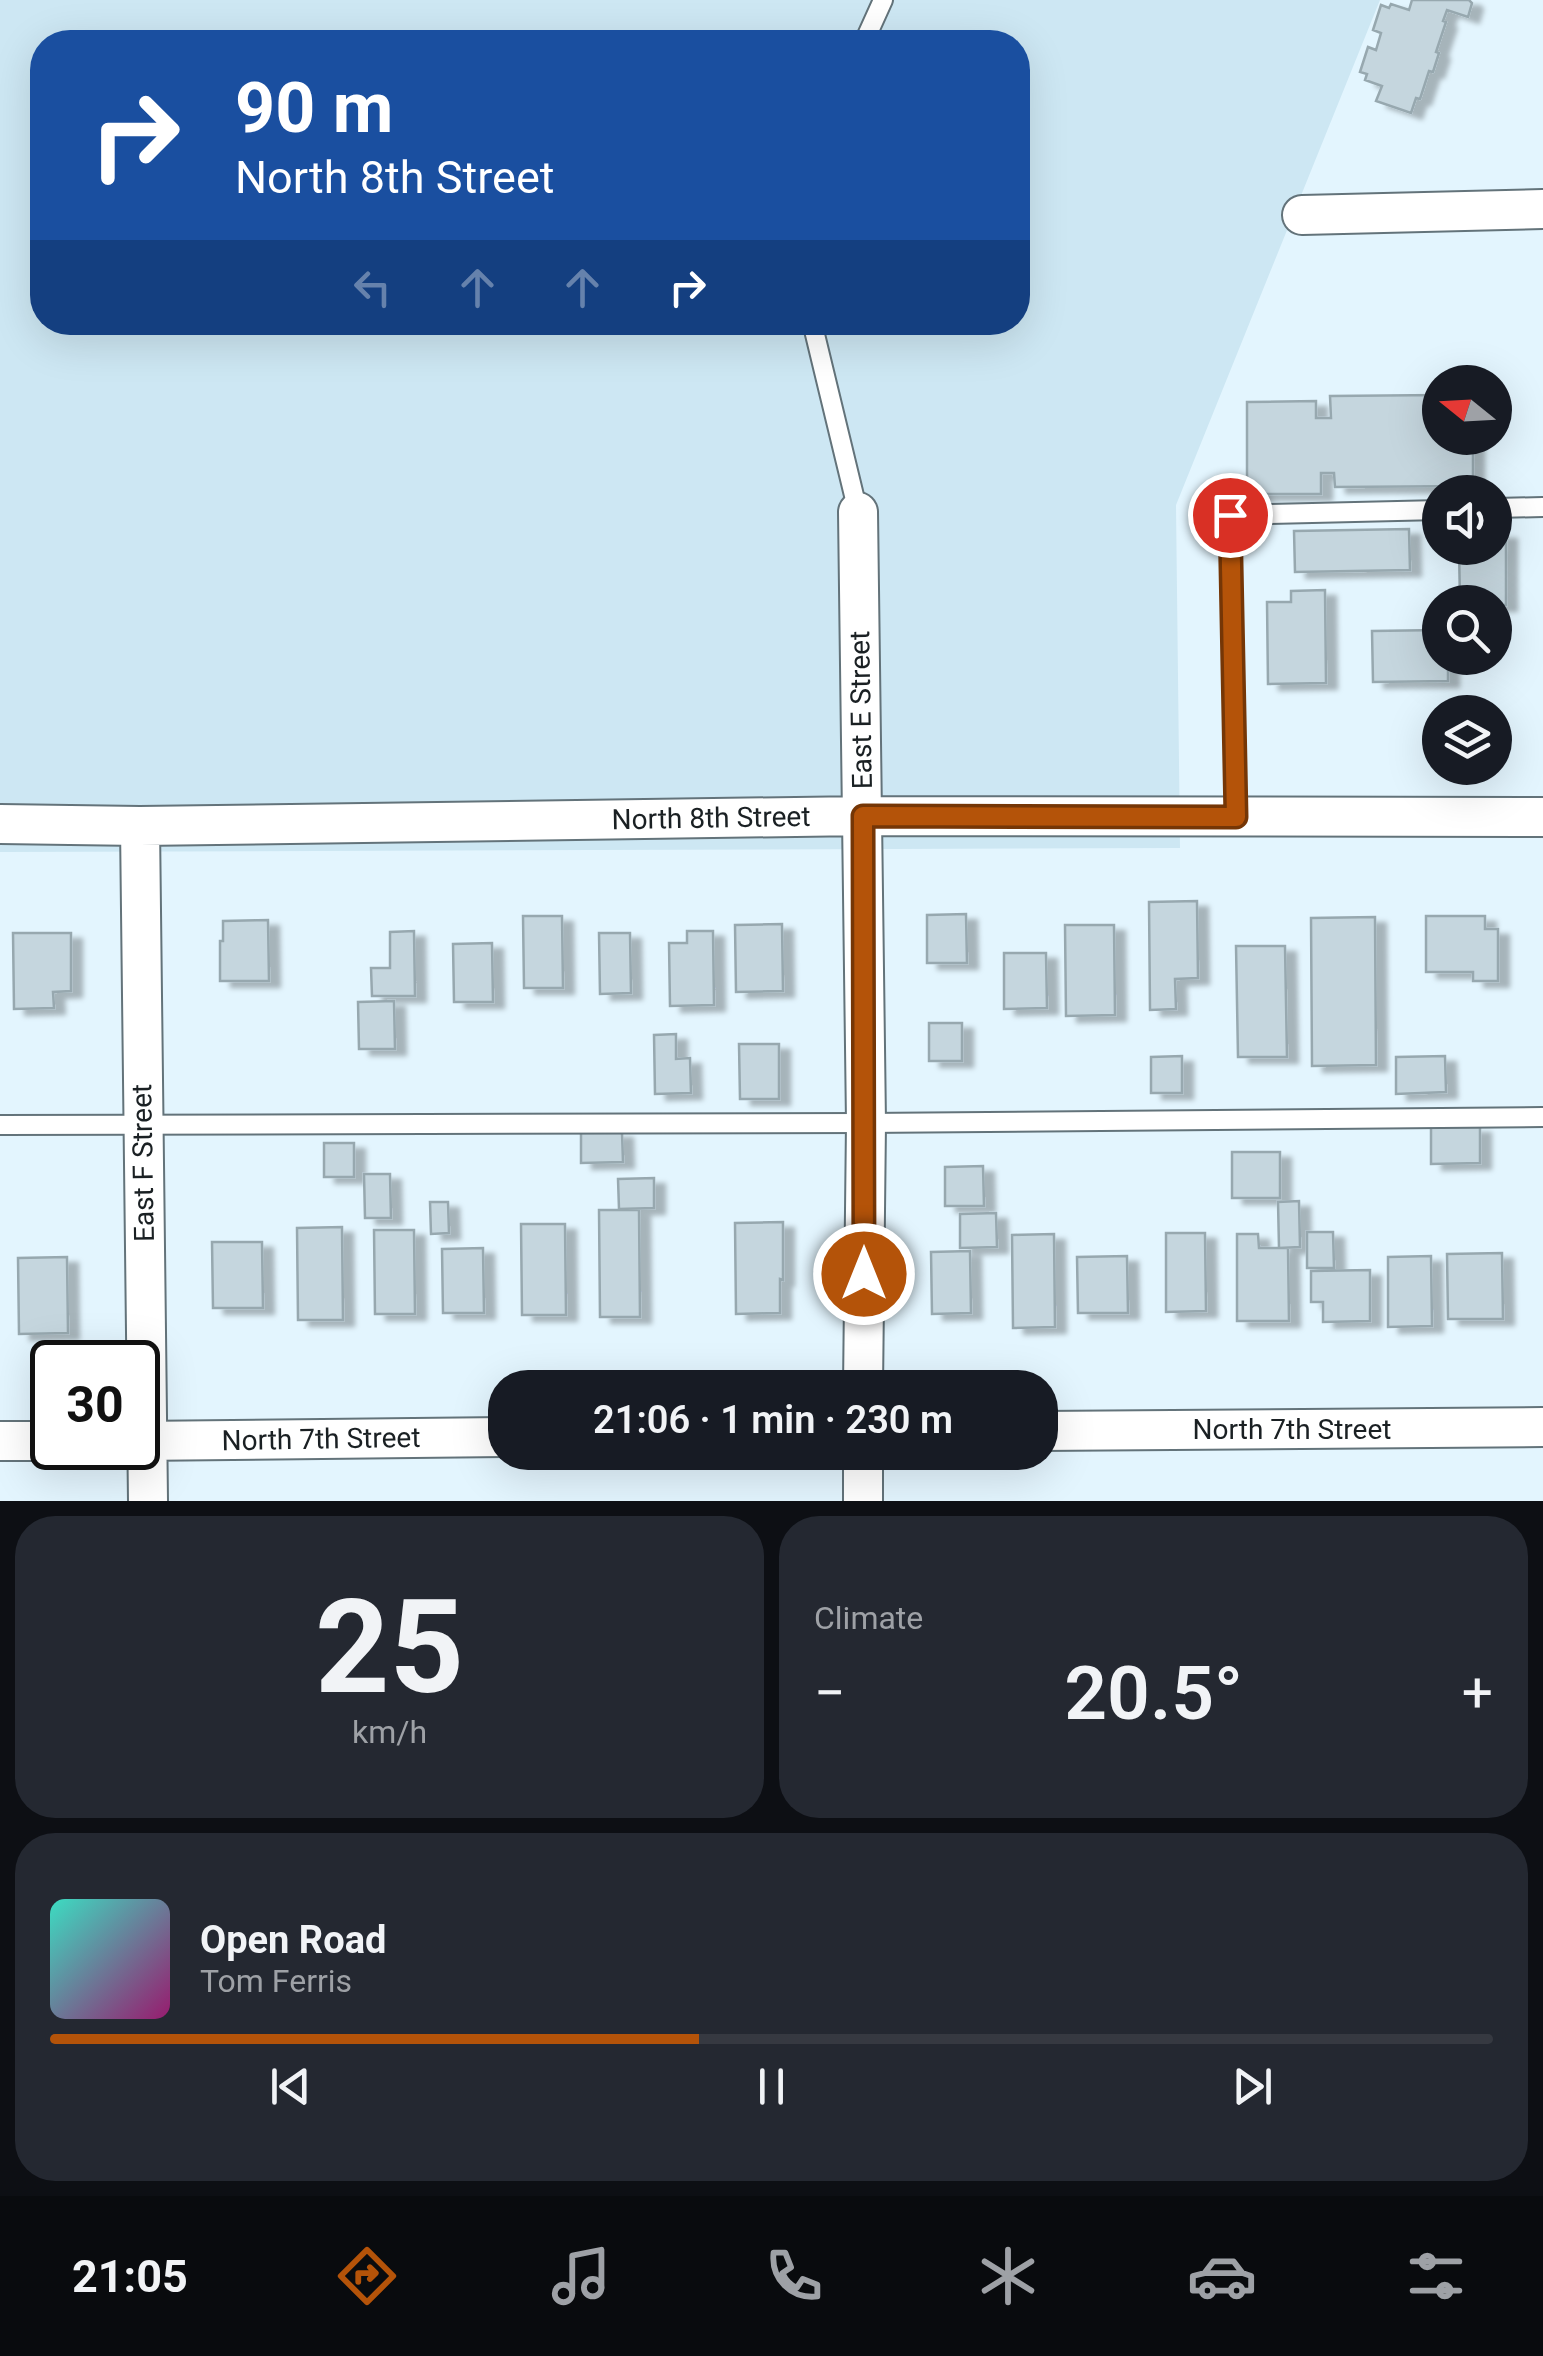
<!DOCTYPE html>
<meta charset="utf-8">
<style>
body{margin:0;font-family:Roboto,sans-serif;background:#242831;color:#f1f3f6;height:100vh;display:flex;flex-direction:column;font-size:38px;white-space:nowrap}
*{box-sizing:border-box;margin:0}
p{font-size:32px;color:#9ea1a6}
.icon{flex:none;width:55px;height:55px;fill:none;stroke:currentColor;stroke-width:2;stroke-linecap:round;stroke-linejoin:round}
.map{position:relative;height:1501px;overflow:hidden}
.side{display:flex;flex-direction:column;gap:15px;padding:15px;background:#0d0f14;flex:1}
.side>*{flex:none}
.banner{position:absolute;left:30px;top:30px;width:1000px;height:305px;border-radius:40px;box-shadow:0 10px 40px #0002;background:#1a4fa0;color:#fff;overflow:hidden}
.needle{width:65px;rotate:288deg}
.fabs{position:absolute;left:1422px;top:365px;display:grid;gap:20px}
.fabs a{display:grid;place-items:center;width:90px;height:90px;border-radius:50%;background:#171b24;box-shadow:0 10px 40px #0002;font-size:50px}
.speed{position:absolute;left:30px;top:1340px;display:flex;gap:20px;font-size:50px;font-weight:700;text-align:center}
.speed>*{display:grid;place-content:center;width:130px;height:130px;border-radius:50%;background:#171b24;box-shadow:0 10px 40px #0002;line-height:1}
.speed .limit{border:5px solid #111;border-radius:15px;background:#fff;color:#111}
.pin{position:absolute;display:grid;place-items:center;width:85px;height:85px;color:#fff;margin:-42px;border:5px solid #fff;border-radius:50%;box-shadow:0 2px 10px #0007}
.me{position:absolute;width:110px;margin:-55px;rotate:0deg;stroke-linejoin:round;filter:drop-shadow(0 0 8px #0008)}
.turn{display:flex;align-items:center;gap:35px;height:210px;padding:0 40px;font-size:45px}
.turn .icon{width:130px;height:130px;stroke-width:2.5}
.turn b{display:block;font-size:70px;line-height:85px}
.lanes{display:flex;align-items:center;height:95px;padding:0 40px;background:#0003;justify-content:center;gap:50px;direction:ltr}
.lanes .off{opacity:.35}
.big{font-size:75px;font-weight:600;line-height:1.1}
.side .tile{flex:1;display:flex;flex-direction:column;justify-content:center;gap:15px;min-width:0;padding:0 35px;border-radius:40px;background:#242831}
.side .dial{align-items:center;gap:0}
.dial b{font-size:130px;line-height:1}
.song{display:flex;align-items:center;gap:30px}
.cover{width:120px;height:120px;border-radius:15px;background:linear-gradient(135deg,hsl(170 70% 55%),hsl(320 70% 35%))}
.played{height:10px;border-radius:5px;background:linear-gradient(90deg,#b45309 45%,#363941 45%)}
.keys{display:flex;justify-content:space-around;direction:ltr}
.heat{display:flex;justify-content:space-between;align-items:center;font-size:55px;direction:ltr}
.side .tiles{flex:1;display:grid;gap:15px;grid-template-columns:1fr 1fr}
.tile:last-child{grid-column:span 2}
.trip{position:absolute;left:488px;top:1370px;width:570px;height:100px;border-radius:40px;background:#171b24;box-shadow:0 10px 40px #0002;font-weight:600;line-height:100px;text-align:center}
.menu{display:flex;height:160px;justify-content:space-around;align-items:center;background:#090b0e;color:#9ea1a6}
.menu .icon{width:70px;height:70px}
.menu .on{color:#b45309}
.menu b{font-size:45px;color:#f1f3f6}
.map>svg:first-child{display:block}
.built{fill:#cde7f3;fill-rule:evenodd}
.building{fill:#c5d6de;stroke:#97a8af;stroke-width:2.5;filter:url(#shadow)}
.lines{fill:none;stroke-linecap:round;stroke-linejoin:round}
.lane-casing{stroke:#63737a;stroke-width:22}
.street-casing{stroke:#63737a;stroke-width:42}
.lane{stroke:#fff;stroke-width:18}
.street{stroke:#fff;stroke-width:38}
.route-casing{stroke:#753606;stroke-width:25}
.route{stroke:#b45309;stroke-width:18}
.labels{text-anchor:middle;dominant-baseline:central;stroke-width:10;stroke-linejoin:round;paint-order:stroke}
.street-label{font-size:28px;fill:#1a2023;stroke:#fff}
</style>
<div class="map">
<svg width="1543" height="1501" viewBox="0 0 1543 1501">
<defs>
<filter id="shadow"><feDropShadow dx="11" dy="6" stdDeviation="2.5" flood-color="#0004"/></filter>
</defs>
<rect width="100%" height="100%" fill="#e3f5fe"/>
<!-- built -->
<path class="built" d="M0 0H1380L1176 505 1180 848 0 852ZM42 42H1018V322H42Z"/>
<!-- building -->
<path class="building" d="M1412 0H1469L1472 3 1468 17 1447 10 1443 21 1446 22 1436 52 1439 53 1433 72 1429 71 1420 99 1416 98 1411 113 1376 101 1382 86 1365 80 1367 74 1360 72 1368 47 1376 50 1381 33 1373 30 1381 5 1389 8 1391 4 1409 10Z
M1440 395V438H1473V486L1335 487 1334 473H1321V494H1247V402L1316 401V418H1331L1330 396Z
M1409 529 1410 570 1295 572 1294 531Z
M1495 533H1506V605H1495V602H1460L1459 548H1495Z
M1325 590 1326 683 1268 684 1267 602H1291V591Z
M1440 630V658H1448V681L1373 682 1372 631Z
M1197 901 1198 978 1175 979 1176 1009 1150 1010 1149 902Z
M966 914 967 963H927V915Z
M523 916H562L563 988H524Z
M1426 916H1485V929H1498V981H1473V972H1426Z
M1375 917 1376 1065 1312 1066 1311 918Z
M268 920 269 981H220V941H223V921Z
M782 924 783 991 736 992 735 925Z
M1065 925H1114L1115 1015 1066 1016Z
M414 931 415 996H372L371 968H390V932Z
M687 931H713L714 1005 670 1006 669 943H687Z
M13 933H71V991L53 992 54 1008 14 1009Z
M599 933H630L631 993 600 994Z
M492 943 493 1002H454L453 944Z
M1236 946H1285L1287 1057H1238Z
M1004 953H1046L1047 1008 1004 1009Z
M394 1001 395 1049H359L358 1002Z
M929 1023H962V1061H929Z
M676 1034V1059L690 1058 691 1093 655 1094 654 1035Z
M739 1044H779V1099H740Z
M1182 1056V1093H1151V1057Z
M1445 1056 1446 1092 1396 1094V1057Z
M1431 1127H1480V1163L1431 1164Z
M581 1132H622L623 1162 581 1163Z
M324 1143H354V1177H324Z
M1232 1152H1280V1198H1232Z
M983 1166 984 1206H945V1167Z
M364 1174H390L391 1218H365Z
M654 1178V1208L619 1209 618 1179Z
M1299 1201 1300 1247 1279 1248 1278 1202Z
M430 1202H448L449 1233 431 1234Z
M599 1210H639L640 1317H600Z
M996 1213 997 1247 960 1248V1214Z
M783 1222V1280L780 1279V1313L736 1314 735 1223Z
M521 1224H565L566 1315H522Z
M342 1227 343 1320H298L297 1228Z
M374 1230H414L415 1314H375Z
M1307 1232H1333L1334 1268H1307Z
M1166 1233H1205L1206 1311 1166 1312Z
M1054 1234 1055 1327 1013 1328 1012 1235Z
M1237 1234H1258L1259 1248H1288L1289 1321H1237Z
M212 1242H262L263 1308H213Z
M483 1248 484 1313H443L442 1249Z
M970 1251 971 1313 932 1314 931 1252Z
M1502 1253 1503 1319H1448L1447 1254Z
M1127 1256 1128 1313H1078L1077 1257Z
M1431 1256 1432 1326 1388 1327V1257Z
M67 1257 68 1333 19 1334 18 1258Z
M1370 1270V1321L1323 1322V1302H1311V1271Z"/>
<g class="lines">
<!-- lane casing -->
<g class="lane-casing">
<path id="lane" d="M864 42 883 0
M812 322 858 512
M1495 508 1543 507
M1236 817 1229 515 1440 510
M0 1125 866 1123 1543 1117"/>
</g>
<!-- street casing -->
<g class="street-casing">
<path id="street" d="M1302 215 1543 209
M858 512 866 1123 863 1388
M0 824 140 826 863 816 1543 817
M140 826 148 1501
M1040 1431 1543 1427
M0 1441H52
M138 1441 505 1437
M863 1452V1501"/>
</g>
<!-- lane -->
<use href="#lane" class="lane"/>
<!-- street -->
<use href="#street" class="street"/>
</g>
<g class="lines">
<!-- route casing -->
<g class="route-casing">
<path id="route" d="M864 1274 863 816 1236 817 1230 515"/>
</g>
<!-- route -->
<use href="#route" class="route"/>
</g>
<g class="labels">
<!-- street labels -->
<g class="street-label">
<text transform="translate(861 710) rotate(-91)">East E Street</text>
<text transform="translate(711 818) rotate(-1)">North 8th Street</text>
<text transform="translate(143 1163) rotate(-91)">East F Street</text>
<text x="1292" y="1429">North 7th Street</text>
<text transform="translate(321 1439) rotate(-1)">North 7th Street</text>
</g>
</g>
</svg>
<div class="fabs">
<a><svg class="needle" viewBox="-14 -14 28 28"><path d="M0-13l5 13h-10z" fill="#e53935"/><path d="M0 13l5-13h-10z" fill="#9ea1a6"/></svg></a>
<a><svg class="icon" aria-label="sound" viewBox="0 0 24 24"><path d="M4 9h4l5-4v14l-5-4H4zM17 9q2 3 0 6"/></svg></a>
<a><svg class="icon" aria-label="search" viewBox="0 0 24 24"><circle cx="10" cy="10" r="6"/><path d="M15 15l6 6"/></svg></a>
<a><svg class="icon" aria-label="layers" viewBox="0 0 24 24"><path d="M12 4l9 5-9 5-9-5zM3 14l9 5 9-5"/></svg></a>
</div>
<div class="speed"><div class="limit">30</div></div>
<div class="pin" style="left:1230px;top:515px;background:#d93025"><svg class="icon" aria-label="arrive" viewBox="0 0 24 24"><path d="M6 21V4h12l-3 4 3 4H6"/></svg></div>
<svg class="me" style="left:864px;top:1274px" viewBox="-20 -20 40 40"><circle r="17" fill="#b45309" stroke="#fff" stroke-width="3"/><path d="M0-11L8 9 0 5-8 9z" fill="#fff"/></svg>
<div class="trip">21:06 · 1 min · 230 m</div>
<div class="banner">
<div class="turn"><svg class="icon" aria-label="right" viewBox="0 0 24 24"><path d="M7 20v-9h11M14 6l5 5-5 5"/></svg><div><b>90 m</b>North 8th Street</div></div>
<div class="lanes"><svg class="icon off" aria-label="left" viewBox="0 0 24 24"><path d="M17 20v-9H6M10 6l-5 5 5 5"/></svg><svg class="icon off" aria-label="ahead" viewBox="0 0 24 24"><path d="M12 20V5M6 11l6-6 6 6"/></svg><svg class="icon off" aria-label="ahead" viewBox="0 0 24 24"><path d="M12 20V5M6 11l6-6 6 6"/></svg><svg class="icon" aria-label="right" viewBox="0 0 24 24"><path d="M7 20v-9h11M14 6l5 5-5 5"/></svg></div>
</div>
</div>
<section class="side">
<div class="tiles">
<div class="tile dial"><b>25</b><p>km/h</p></div>
<div class="tile"><p>Climate</p>
<div class="heat"><a>−</a><b class="big">20.5°</b><a>+</a></div>
</div>
<div class="tile">
<div class="song"><i class="cover"></i><div><b>Open Road</b><p>Tom Ferris</p></div></div>
<div class="played"></div>
<div class="keys"><svg class="icon" aria-label="previous" viewBox="0 0 24 24"><path d="M18 5L8 12l10 7zM5 5v14"/></svg><svg class="icon" aria-label="pause" viewBox="0 0 24 24"><path d="M8 5v14M16 5v14"/></svg><svg class="icon" aria-label="next" viewBox="0 0 24 24"><path d="M6 5l10 7-10 7zM19 5v14"/></svg></div>
</div>
</div>
</section>
<nav class="menu">
<b>21:05</b>
<svg class="icon on" aria-label="directions" viewBox="0 0 24 24"><path d="M12 3l9 9-9 9-9-9zM9 14v-3h6M13 9l2 2-2 2"/></svg>
<svg class="icon" aria-label="music" viewBox="0 0 24 24"><path d="M9 18V5l10-2v13"/><circle cx="6" cy="18" r="3"/><circle cx="16" cy="16" r="3"/></svg>
<svg class="icon" aria-label="phone" viewBox="0 0 24 24"><path d="M5 4h4l2 5-3 2q2 4 5 5l2-3 5 2v4C11 20 4 13 5 4z"/></svg>
<svg class="icon" aria-label="climate" viewBox="0 0 24 24"><path d="M12 3v18M4 7l16 10M4 17L20 7"/></svg>
<svg class="icon" aria-label="car" viewBox="0 0 24 24"><path d="M5 17H2v-5l4-1 3-4h7l3 4 3 1v5h-3M9 17h6M6 11h13"/><circle cx="7" cy="17" r="2"/><circle cx="17" cy="17" r="2"/></svg>
<svg class="icon" aria-label="filters" viewBox="0 0 24 24"><path d="M4 7h16M4 17h16"/><circle cx="9" cy="7" r="2"/><circle cx="15" cy="17" r="2"/></svg>
</nav>
